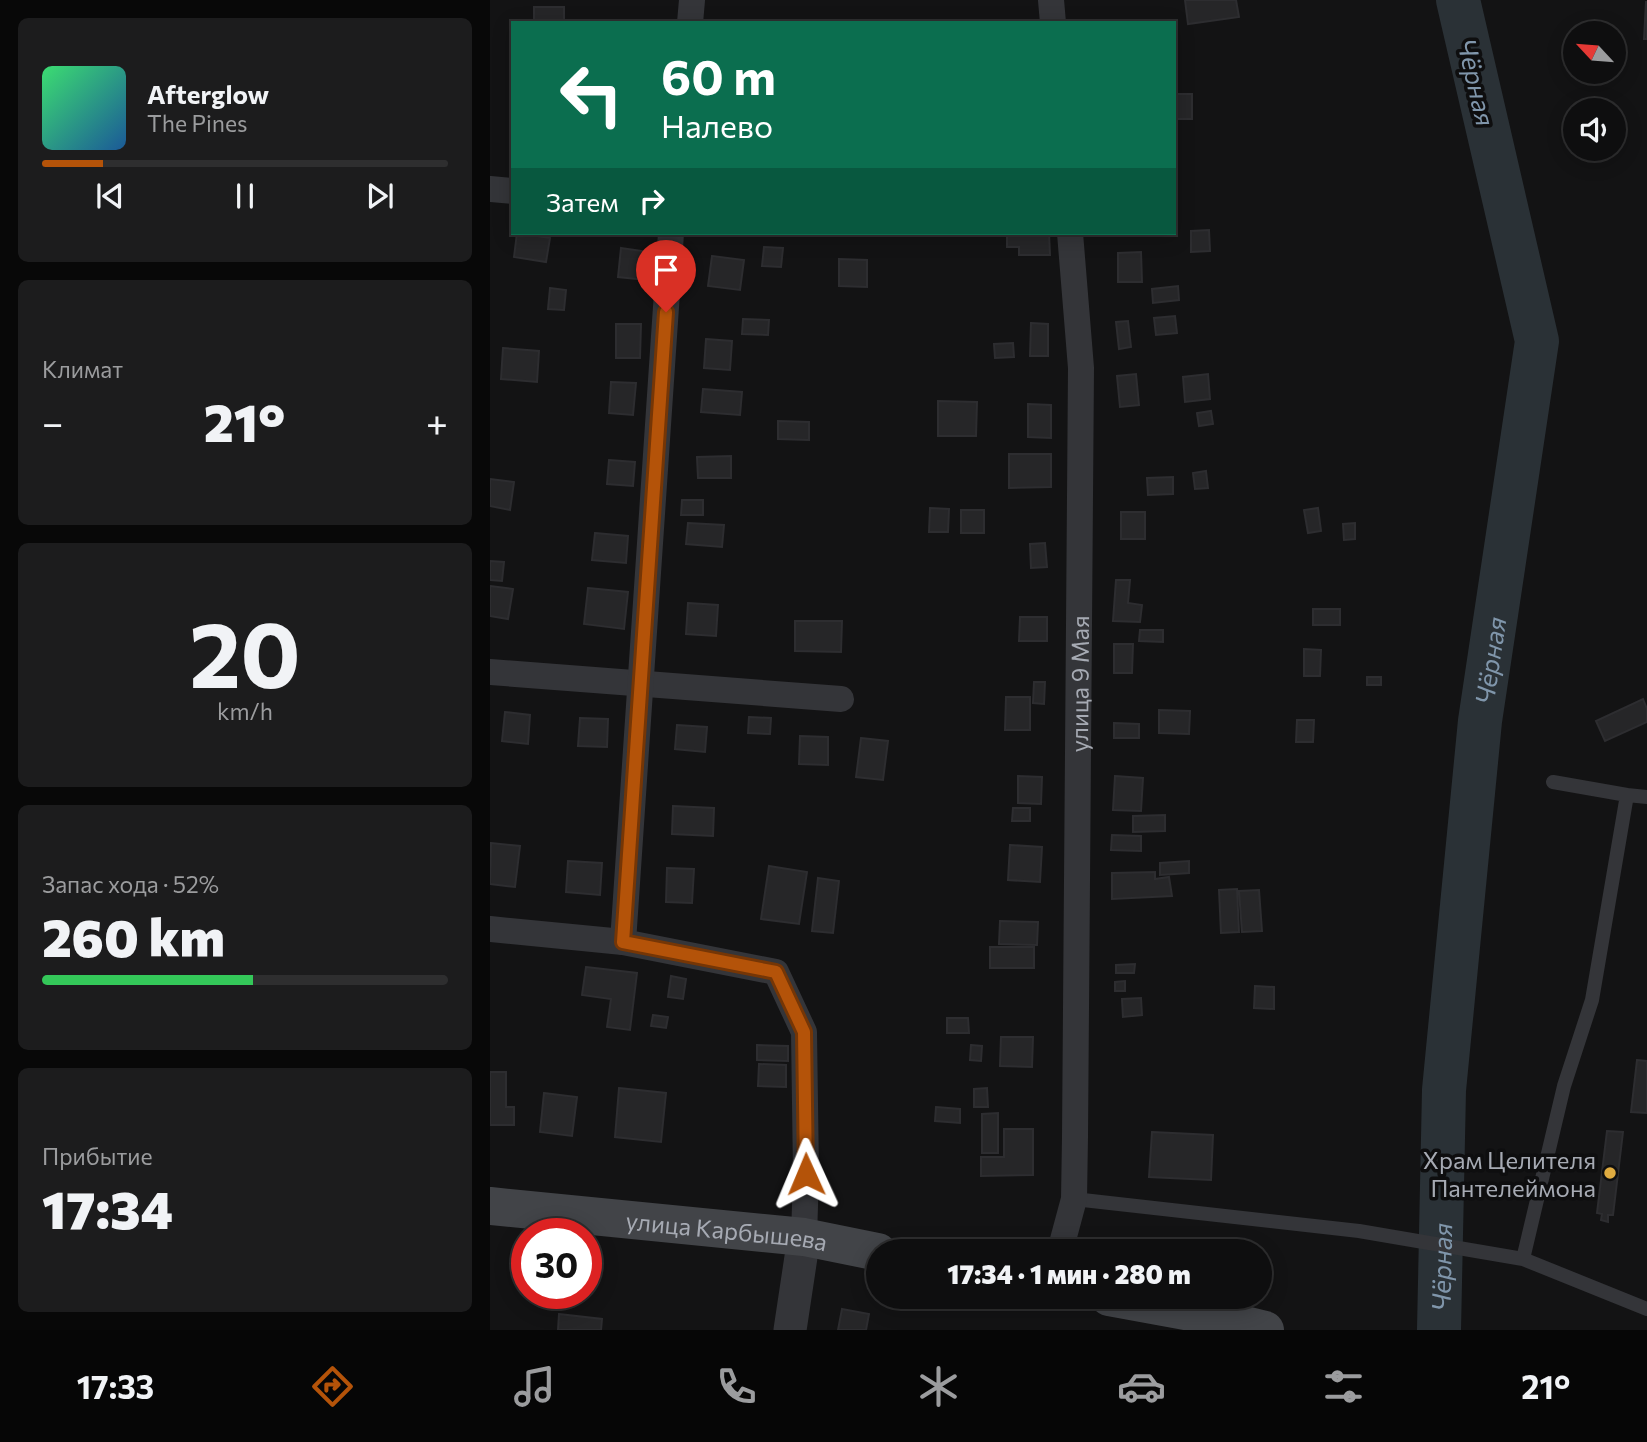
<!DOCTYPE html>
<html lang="ru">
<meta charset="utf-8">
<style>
body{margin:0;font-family:Commissioner,sans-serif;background:#1c1c1d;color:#f1f3f6;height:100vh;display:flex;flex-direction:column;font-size:26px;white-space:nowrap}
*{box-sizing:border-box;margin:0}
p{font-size:23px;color:#9b9c9e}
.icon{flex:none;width:38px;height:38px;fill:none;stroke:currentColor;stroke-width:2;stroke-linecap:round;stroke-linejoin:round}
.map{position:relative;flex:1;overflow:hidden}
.sheet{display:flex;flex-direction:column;gap:18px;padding:18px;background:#080808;width:490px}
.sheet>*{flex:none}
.guide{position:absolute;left:21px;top:21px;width:665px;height:214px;border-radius:0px;box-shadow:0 4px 18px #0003,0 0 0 2px #2e2e2f;background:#0b6e4f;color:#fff;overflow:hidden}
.needle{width:46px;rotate:296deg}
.controls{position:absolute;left:1073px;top:21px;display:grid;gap:14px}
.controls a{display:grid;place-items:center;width:63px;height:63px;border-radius:50%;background:#0e0e0f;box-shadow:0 4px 18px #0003,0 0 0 2px #2e2e2f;font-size:35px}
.speed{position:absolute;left:21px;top:1218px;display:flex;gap:14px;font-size:35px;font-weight:700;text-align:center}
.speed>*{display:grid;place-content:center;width:91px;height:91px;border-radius:50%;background:#0e0e0f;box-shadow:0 4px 18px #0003,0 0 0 2px #2e2e2f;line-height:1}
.speed .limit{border:10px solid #d22;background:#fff;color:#111}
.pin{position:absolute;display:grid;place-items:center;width:60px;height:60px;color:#fff;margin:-72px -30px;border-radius:50% 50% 50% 0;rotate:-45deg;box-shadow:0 0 7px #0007}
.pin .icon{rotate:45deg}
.me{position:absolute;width:77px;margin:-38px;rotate:359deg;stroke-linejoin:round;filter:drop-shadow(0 0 5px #0008)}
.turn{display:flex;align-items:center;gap:24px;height:147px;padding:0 35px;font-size:32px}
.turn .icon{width:91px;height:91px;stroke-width:2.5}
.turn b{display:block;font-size:49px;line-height:60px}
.then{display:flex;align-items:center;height:66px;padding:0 35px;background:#0003;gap:14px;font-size:26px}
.big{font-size:52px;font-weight:800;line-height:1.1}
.sheet .card{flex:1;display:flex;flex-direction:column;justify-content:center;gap:10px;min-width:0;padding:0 24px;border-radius:10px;background:#1c1c1d}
.sheet .dial{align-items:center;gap:0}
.dial b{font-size:91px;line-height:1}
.song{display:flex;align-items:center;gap:21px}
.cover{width:84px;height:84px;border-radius:10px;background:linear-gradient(135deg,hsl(140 70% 55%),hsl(210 70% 35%))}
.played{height:7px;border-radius:4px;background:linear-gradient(90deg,#b45309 15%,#2e2e2f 15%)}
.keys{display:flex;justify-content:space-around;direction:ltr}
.heat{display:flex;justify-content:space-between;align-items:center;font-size:38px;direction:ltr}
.charge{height:10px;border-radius:5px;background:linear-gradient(90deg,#34c759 52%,#2e2e2f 0)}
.trip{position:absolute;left:376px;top:1239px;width:406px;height:70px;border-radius:35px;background:#0e0e0f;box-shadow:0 4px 18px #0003,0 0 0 2px #2e2e2f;font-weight:800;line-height:70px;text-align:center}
.dock{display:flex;height:112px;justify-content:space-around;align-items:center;background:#060606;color:#9b9c9e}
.dock .icon{width:49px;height:49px}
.dock .current{color:#b45309}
.dock b{font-size:32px;color:#f1f3f6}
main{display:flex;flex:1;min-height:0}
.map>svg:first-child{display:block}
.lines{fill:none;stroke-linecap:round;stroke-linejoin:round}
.river{stroke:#2a3136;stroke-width:44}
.building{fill:#262628;stroke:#2d2d30;stroke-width:2}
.service{stroke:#343539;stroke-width:14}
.minor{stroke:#343539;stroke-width:26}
.tertiary{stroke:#343539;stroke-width:33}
.secondary{stroke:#424448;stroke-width:38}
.route-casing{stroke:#753606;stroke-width:18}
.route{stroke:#b45309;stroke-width:12}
.poi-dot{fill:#dfab40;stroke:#0e0e0f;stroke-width:2.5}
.labels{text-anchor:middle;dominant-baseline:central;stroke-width:7;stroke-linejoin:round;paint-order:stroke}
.street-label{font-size:24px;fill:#a6aab3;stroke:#0e0e0f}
.poi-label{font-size:24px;fill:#a6aab3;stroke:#0e0e0f;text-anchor:end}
.water-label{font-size:26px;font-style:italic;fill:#8096ab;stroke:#0e0e0f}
</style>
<main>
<section class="sheet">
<div class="card">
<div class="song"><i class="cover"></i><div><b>Afterglow</b><p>The Pines</p></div></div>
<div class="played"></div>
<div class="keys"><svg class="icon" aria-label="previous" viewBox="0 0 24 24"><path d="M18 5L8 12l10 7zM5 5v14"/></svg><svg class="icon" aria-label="pause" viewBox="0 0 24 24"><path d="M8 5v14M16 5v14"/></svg><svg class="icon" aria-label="next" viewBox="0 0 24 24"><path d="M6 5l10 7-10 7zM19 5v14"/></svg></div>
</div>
<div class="card"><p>Климат</p>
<div class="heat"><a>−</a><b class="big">21°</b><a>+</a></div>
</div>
<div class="card dial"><b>20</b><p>km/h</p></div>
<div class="card"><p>Запас хода · 52%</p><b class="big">260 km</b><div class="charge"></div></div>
<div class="card"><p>Прибытие</p><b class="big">17:34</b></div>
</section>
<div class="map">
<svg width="1157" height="1330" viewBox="0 0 1157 1330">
<rect width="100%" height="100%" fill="#131314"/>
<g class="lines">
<!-- river -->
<path class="river" id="s1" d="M949 1330 954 1090 990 721 1047 341 968 0"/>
</g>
<!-- building -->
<path class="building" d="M695 0H746L749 17 698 24Z
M1156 2H1157V39H1154Z
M44 7H74V23H44Z
M684 94H702V119H684Z
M719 230 720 251 701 252V231Z
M27 233 60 238 56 262 24 257Z
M517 233H559L560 255H529V247H517Z
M274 247 293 248 291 267 272 266Z
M131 248 159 252 156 280 128 277Z
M651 252 652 282H628V253Z
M222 256 254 260 250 290 218 286Z
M349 259 377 260V287L349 286Z
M688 286 689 300 663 303 662 289Z
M60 288 76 290 74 310 58 309Z
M685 316 687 333 666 335 664 318Z
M253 319 279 320 278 335 252 334Z
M638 321 641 347 629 349 626 322Z
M541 323 558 324V356H540Z
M126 324H151L150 358H126Z
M216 339 242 341 240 370 214 368Z
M523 343 524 357 505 358 504 344Z
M13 348 49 351 47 382 11 379Z
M646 374 649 405 630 407 627 376Z
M718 374 720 399 695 402 693 377Z
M121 382 146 383 143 415 119 413Z
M213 389 252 392 250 415 211 412Z
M448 401 487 402 486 436H448Z
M538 404 561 405V438L538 437Z
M721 411 723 424 709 426 707 413Z
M288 421 319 422V440L288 439Z
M519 454H561V487L519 488Z
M241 456V478H208L207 457Z
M119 460 145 462 143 486 117 484Z
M716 471 718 488 705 489 703 473Z
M683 477V494L658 495 657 478Z
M0 479 24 482 20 510 0 506Z
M192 500H213V515H191Z
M440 508 459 509 458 532H439Z
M828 508 831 531 818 533 814 510Z
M471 510H494V533H471Z
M631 512H655V539H631Z
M198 523 234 525 232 547 196 544Z
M865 523V539L854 540 853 524Z
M105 533 138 536 136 563 102 560Z
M555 543 557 567 541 568 540 544Z
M0 561 14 562 12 581 0 580Z
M626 580H640L638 603 652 605 650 622 623 621Z
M0 586 23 589 18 619 0 616Z
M98 588 138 592 134 629 94 624Z
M198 603 228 605 226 636 196 634Z
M823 609H850V625H823Z
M530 617H557V641H529Z
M305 621H352L351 652 305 651Z
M650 630H673V642L649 641Z
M624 644H643L642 673H624Z
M814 649 831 650 830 676H814Z
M877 677H891V685H877Z
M544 682H555L554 704 543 703Z
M516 697H540V730H515Z
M1153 699 1157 709V722L1115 741 1106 721Z
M669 710 700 711 699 734 669 733Z
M15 712 40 715 38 744 12 741Z
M259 717 281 718 280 734 258 733Z
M90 718 118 719 117 747 88 746Z
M807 720H824L823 742H806Z
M624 723 649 724V738H624Z
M187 725 217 727 215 752 185 749Z
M310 736 338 737V765L309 764Z
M371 738 398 741 393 780 366 777Z
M528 776 552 777 551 804 528 803Z
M625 776 653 778 651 811 623 810Z
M183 806 224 808 223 836 182 834Z
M523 808H540V821H522Z
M675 815V831L643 832V816Z
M622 835 651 836V851L621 850Z
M1 843 30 846 25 887 0 884Z
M520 845 552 847 550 882 518 880Z
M78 861 112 863 110 895 76 892Z
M699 861V873L670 875V863Z
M279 866 317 872 309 924 271 919Z
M177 868 204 869 202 903 176 902Z
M665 872V879L679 877 682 896 622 899V873Z
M328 878 349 881 343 933 322 931Z
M747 889 749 932 731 933 729 890Z
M769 890 772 931 752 932 749 891Z
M510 921 548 922 547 945 509 944Z
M500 947H544V968H500Z
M645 964 644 973H626V965Z
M96 967 147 973 140 1030 117 1027 121 999 92 995Z
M181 976 196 979 193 999 178 997Z
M635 981V991H625V982Z
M765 986 784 987V1009L764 1008Z
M651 998 652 1015 633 1017 632 999Z
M163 1015 178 1017 176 1028 161 1026Z
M457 1018H478L479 1033H457Z
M511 1037H543L542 1067 510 1066Z
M267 1045 298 1046V1061L267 1060Z
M481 1045 492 1046 491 1061 480 1060Z
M1147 1060 1157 1061V1113L1141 1112Z
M269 1064 296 1065V1087L268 1086Z
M0 1072H16V1107H24V1125H0Z
M129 1088 176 1093 171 1142 125 1137Z
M497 1088 498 1107H484V1089Z
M54 1093 87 1097 82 1136 50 1132Z
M446 1107 470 1109V1123L445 1121Z
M508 1113V1153H492V1114Z
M514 1129H543V1175L491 1176V1157H514Z
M1117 1131 1133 1132 1123 1215H1118V1222L1111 1220 1112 1214 1107 1213Z
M662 1132 723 1135 721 1180 659 1177Z
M352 1309 379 1314 376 1330H348Z
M69 1314 112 1319 111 1330H68Z"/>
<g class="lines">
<!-- service -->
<path class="service" d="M1063 782 1137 795
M584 1199 869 1231 1033 1259 1157 1309
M1033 1259 1074 1086 1102 1000 1137 795 1157 797"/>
<!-- minor -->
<g class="minor">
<path d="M561 0 563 23"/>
<path d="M200 23 202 0"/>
<path d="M0 189 23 191"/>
<path d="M0 672 351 699"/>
<path d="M0 929 133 942 286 972 314 1032 316 1174 314 1237"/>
<path d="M133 942 181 233"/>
<path id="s2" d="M570 1251 584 1199 585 1137 591 368 580 233"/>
</g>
<!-- tertiary -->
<path class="tertiary" d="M300 1330 314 1237"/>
<!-- secondary -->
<g class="secondary">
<path id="s3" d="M0 1206 314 1237 388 1252"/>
<path d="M619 1297 706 1313 775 1330"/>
</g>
</g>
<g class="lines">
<!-- route casing -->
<g class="route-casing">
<path id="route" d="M176 312 133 942 286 972 314 1032 316 1174"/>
</g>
<!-- route -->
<use href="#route" class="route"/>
</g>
<!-- markers -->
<circle class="poi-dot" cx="1120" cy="1173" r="7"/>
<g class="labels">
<!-- street labels -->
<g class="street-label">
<text stroke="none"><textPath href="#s2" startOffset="569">улица 9 Мая</textPath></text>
<text stroke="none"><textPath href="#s3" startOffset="238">улица Карбышева</textPath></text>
</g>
<!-- poi labels -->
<g class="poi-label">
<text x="1106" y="1159">Храм Целителя<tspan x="1106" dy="28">Пантелеймона</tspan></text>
</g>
<!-- water labels -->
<g class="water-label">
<text transform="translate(987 82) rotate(77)">Чёрная</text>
<text stroke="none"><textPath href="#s1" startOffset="672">Чёрная</textPath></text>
<text stroke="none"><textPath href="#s1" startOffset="63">Чёрная</textPath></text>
</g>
</g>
</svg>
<div class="controls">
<a><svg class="needle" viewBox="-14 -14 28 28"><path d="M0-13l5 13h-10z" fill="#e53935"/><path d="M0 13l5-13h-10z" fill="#9b9c9e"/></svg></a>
<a><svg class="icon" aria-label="sound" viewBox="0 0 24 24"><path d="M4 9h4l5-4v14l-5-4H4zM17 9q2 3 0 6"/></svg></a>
</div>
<div class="speed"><div class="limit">30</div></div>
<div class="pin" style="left:176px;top:312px;background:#d93025"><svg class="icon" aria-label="arrive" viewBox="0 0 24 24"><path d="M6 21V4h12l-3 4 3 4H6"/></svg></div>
<svg class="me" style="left:316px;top:1174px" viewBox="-20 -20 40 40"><path d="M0-17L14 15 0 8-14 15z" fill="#b45309" stroke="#fff" stroke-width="4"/></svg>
<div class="trip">17:34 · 1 мин · 280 m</div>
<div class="guide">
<div class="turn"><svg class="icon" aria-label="left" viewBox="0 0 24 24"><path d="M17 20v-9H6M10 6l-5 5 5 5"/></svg><div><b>60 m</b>Налево</div></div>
<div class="then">Затем<svg class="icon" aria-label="right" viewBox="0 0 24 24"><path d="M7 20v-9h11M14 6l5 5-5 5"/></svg></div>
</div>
</div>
</main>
<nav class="dock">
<b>17:33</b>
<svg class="icon current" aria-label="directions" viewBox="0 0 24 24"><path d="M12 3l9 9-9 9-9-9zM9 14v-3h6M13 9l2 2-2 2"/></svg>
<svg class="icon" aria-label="music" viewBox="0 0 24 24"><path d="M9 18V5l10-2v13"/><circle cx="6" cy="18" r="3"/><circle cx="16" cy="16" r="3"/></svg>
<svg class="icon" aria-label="phone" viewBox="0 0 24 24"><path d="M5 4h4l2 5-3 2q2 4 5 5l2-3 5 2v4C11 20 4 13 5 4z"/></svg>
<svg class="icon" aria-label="climate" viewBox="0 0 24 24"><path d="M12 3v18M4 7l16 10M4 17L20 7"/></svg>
<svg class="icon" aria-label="car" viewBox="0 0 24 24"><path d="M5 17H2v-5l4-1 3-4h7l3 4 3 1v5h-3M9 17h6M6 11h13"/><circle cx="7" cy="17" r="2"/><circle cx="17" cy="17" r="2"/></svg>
<svg class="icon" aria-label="filters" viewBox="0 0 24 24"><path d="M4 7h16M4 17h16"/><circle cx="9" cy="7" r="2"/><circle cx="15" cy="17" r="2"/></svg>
<b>21°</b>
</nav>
